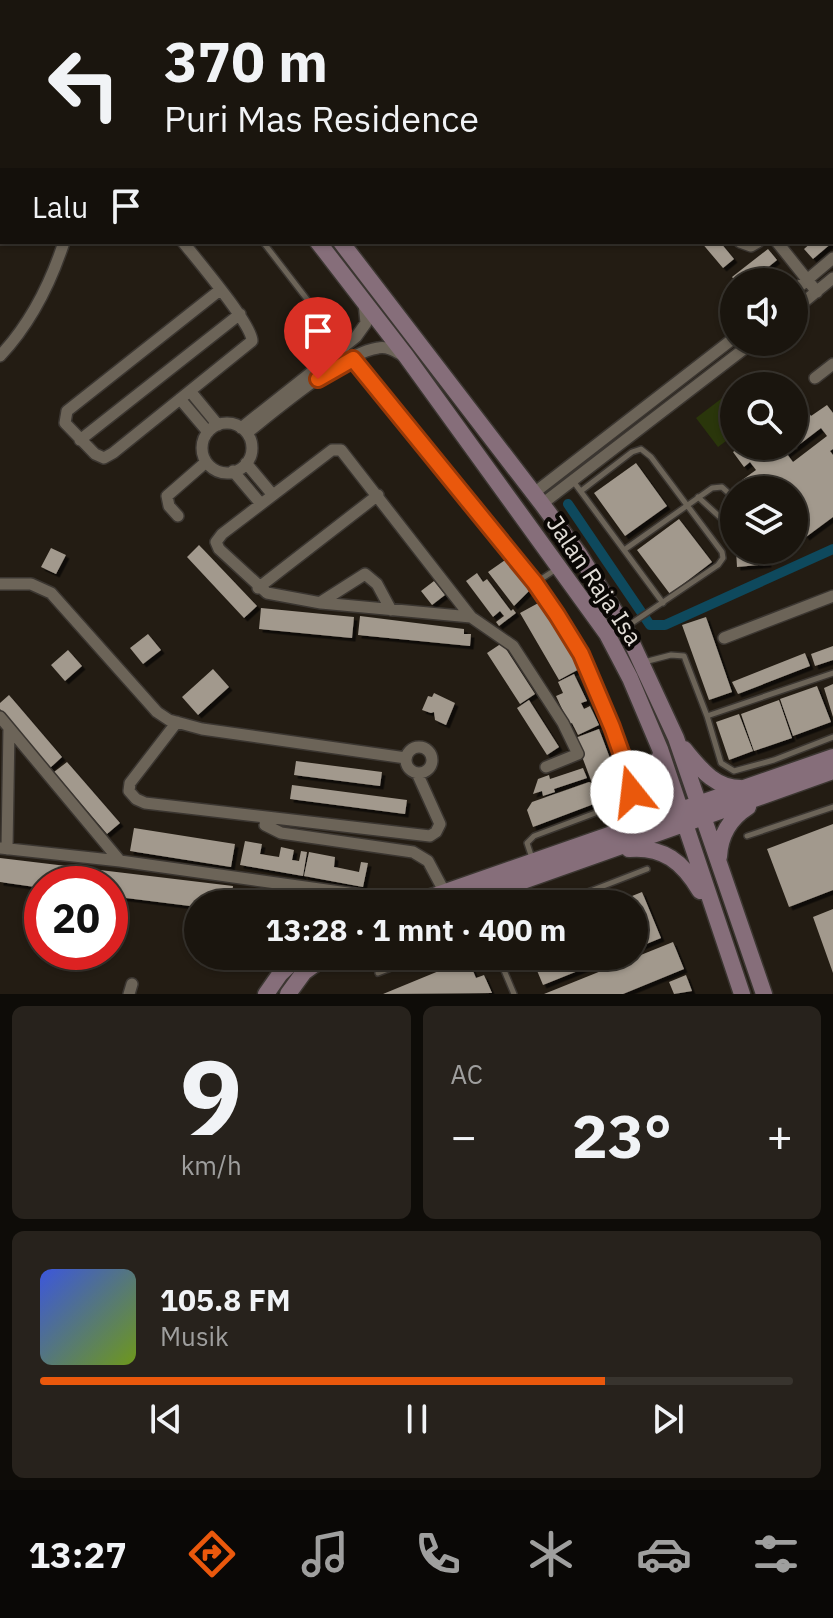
<!DOCTYPE html>
<html lang="id">
<meta charset="utf-8">
<style>
body{margin:0;font-family:"IBM Plex Sans",sans-serif;background:#27221c;color:#f1f3f6;height:100vh;display:flex;flex-direction:column;font-size:30px;white-space:nowrap}
*{box-sizing:border-box;margin:0}
p{font-size:26px;color:#9f9f9e}
.icon{flex:none;width:44px;height:44px;fill:none;stroke:currentColor;stroke-width:2;stroke-linecap:round;stroke-linejoin:round}
.map{position:relative;height:994px;overflow:hidden}
.panel{display:flex;flex-direction:column;gap:12px;padding:12px;background:#0e0c08;flex:1}
.panel>*{flex:none}
.guide{position:absolute;left:0px;top:0px;width:834px;height:244px;box-shadow:0 2px 6px #0004,0 0 0 2px #38342e;background:#1a150e;color:#f1f3f6;overflow:hidden}
.controls{position:absolute;left:720px;top:268px;display:grid;gap:16px}
.controls a{display:grid;place-items:center;width:88px;height:88px;border-radius:50%;background:#1a150e;box-shadow:0 2px 6px #0004,0 0 0 2px #38342e;font-size:40px}
.speed{position:absolute;left:24px;top:866px;display:flex;gap:16px;font-size:40px;font-weight:700;text-align:center}
.speed>*{display:grid;place-content:center;width:104px;height:104px;border-radius:50%;background:#1a150e;box-shadow:0 2px 6px #0004,0 0 0 2px #38342e;line-height:1}
.speed .limit{border:12px solid #d22;background:#fff;color:#111}
.pin{position:absolute;display:grid;place-items:center;width:68px;height:68px;color:#fff;margin:-82px -34px;border-radius:50% 50% 50% 0;rotate:-45deg;box-shadow:0 0 8px #0007}
.pin .icon{rotate:45deg}
.me{position:absolute;width:88px;margin:-44px;rotate:344deg;stroke-linejoin:round;filter:drop-shadow(0 0 6px #0008)}
.turn{display:flex;align-items:center;gap:28px;height:168px;padding:0 32px;font-size:36px}
.turn .icon{width:104px;height:104px;stroke-width:2.5}
.turn b{display:block;font-size:56px;line-height:68px}
.then{display:flex;align-items:center;height:76px;padding:0 32px;background:#0003;gap:16px;font-size:30px}
.big{font-size:60px;font-weight:800;line-height:1.1}
.panel .widget{flex:1;display:flex;flex-direction:column;justify-content:center;gap:12px;min-width:0;padding:0 28px;border-radius:12px;background:#27221c}
.panel .dial{align-items:center;gap:0}
.dial b{font-size:104px;line-height:1}
.song{display:flex;align-items:center;gap:24px}
.cover{width:96px;height:96px;border-radius:12px;background:linear-gradient(135deg,hsl(230 70% 55%),hsl(80 70% 35%))}
.played{height:8px;border-radius:4px;background:linear-gradient(90deg,#ea580c 75%,#38342e 75%)}
.keys{display:flex;justify-content:space-around;direction:ltr}
.heat{display:flex;justify-content:space-between;align-items:center;font-size:44px;direction:ltr}
.panel .tiles{flex:1;display:grid;gap:12px;grid-template-columns:1fr 1fr}
.widget:last-child{grid-column:span 2}
.trip{position:absolute;left:184px;top:890px;width:464px;height:80px;border-radius:40px;background:#1a150e;box-shadow:0 2px 6px #0004,0 0 0 2px #38342e;font-weight:800;line-height:80px;text-align:center}
.menu{display:flex;height:128px;justify-content:space-around;align-items:center;background:#0a0806;color:#9f9f9e}
.menu .icon{width:56px;height:56px}
.menu .on{color:#ea580c}
.menu b{font-size:36px;color:#f1f3f6}
.map>svg:first-child{display:block}
.green{fill:#2a360b}
.lines{fill:none;stroke-linecap:round;stroke-linejoin:round}
.canal{stroke:#0e495d;stroke-width:10}
.building{fill:#a2998d;fill-rule:evenodd;filter:url(#shadow)}
.service-casing{stroke:#3b3631;stroke-width:8}
.minor-casing{stroke:#3b3631;stroke-width:14}
.secondary-casing{stroke:#3b3631;stroke-width:19}
.service{stroke:#6c6458;stroke-width:5}
.minor{stroke:#6c6458;stroke-width:11}
.secondary{stroke:#866e7a;stroke-width:16}
.route-casing{stroke:#983908;stroke-width:20}
.route{stroke:#ea580c;stroke-width:14}
.labels{text-anchor:middle;dominant-baseline:central;stroke-width:8;stroke-linejoin:round;paint-order:stroke}
.street-label{font-size:24px;fill:#e2ddd7;stroke:#0a0704}
</style>
<div class="map">
<svg width="833" height="994" viewBox="0 0 833 994">
<defs>
<filter id="shadow"><feDropShadow dx="3.5" dy="3.5" stdDeviation="0" flood-color="#0009"/></filter>
</defs>
<rect width="100%" height="100%" fill="#231c13"/>
<!-- green -->
<path class="green" d="M734 389V435L718 447 696 418Z
M283 891 360 904H281Z"/>
<g class="lines">
<!-- canal -->
<path class="canal" d="M568 504 650 625H665L833 549"/>
</g>
<!-- building -->
<path class="building" d="M701 242H720L734 259 723 268Z
M812 242H833L813 259 804 249Z
M768 249 777 260 750 282H736L732 277Z
M778 271 787 282H764Z
M800 401 811 416 827 405 833 413V449L830 451 833 455V517L806 537 794 521V490H750L742 480 756 470 750 462 744 467 733 452 741 446H794V406ZM821 428 827 436 793 462 787 454Z
M636 463 667 506 625 536 594 493Z
M679 519 712 562 670 594 637 550Z
M199 545 257 606 244 618 187 557Z
M51 548 66 555 56 574 41 567Z
M736 550H769L770 557 767 558 768 564 737 567Z
M508 558 531 589 514 606 488 572Z
M477 573 483 582 487 579 511 611 513 609 516 613 499 626 496 622 504 616 500 611 493 617 466 581Z
M434 581 445 595 432 605 421 591Z
M542 601 583 667 559 680 520 613Z
M261 608 354 617 352 638 259 629Z
M360 616 464 629V634H471L470 646 358 635Z
M706 617 732 692 709 700 682 625Z
M148 634 161 650 143 664 130 648Z
M502 643 535 694 520 704 487 653Z
M833 646V660L815 666 811 654Z
M68 650 82 666 65 681 51 665Z
M805 653 810 666 738 694 732 682Z
M213 669 229 687 198 715 182 697Z
M574 674 587 701 581 703 584 709 590 706 599 725 578 735 572 723 569 724 556 696 563 693 558 682Z
M833 684V717L824 688Z
M817 686 831 722 793 736 780 699Z
M434 693 455 703 446 725 435 720 434 712 431 713 422 710 428 696 432 697Z
M9 695 62 757 50 768 0 709V703Z
M529 700 559 747 547 755 517 708Z
M779 700 792 738 754 751 741 714Z
M739 714 753 751 729 760 716 722Z
M599 729 623 793 533 827 527 810 532 802 589 782 592 783 575 738Z
M296 761 382 772 380 786 294 775Z
M67 762 120 823 107 834 54 772Z
M583 768 587 778 554 789 555 792 543 796 542 791 533 794 538 779 549 775 550 779Z
M292 785 407 800 405 814 290 799Z
M833 824V890L789 907 767 849Z
M134 828 235 844 231 867 130 851Z
M245 841 262 844 260 854 279 857 281 847 294 850 292 860 299 861 301 851 307 852 303 876 240 865Z
M309 852 335 857 334 867 340 868 359 872 361 862 368 863 363 887 304 876Z
M0 858 233 886 231 904H198V907L110 896V884H42V888L0 882Z
M642 892 661 938 634 949V904H612Z
M237 896 259 899 258 904H236Z
M833 909V973L813 917Z
M673 942 684 969 623 994H544Z
M531 956H615L543 985Z
M468 959 476 978 484 975 492 993 383 994Z
M686 975 692 991 674 994 669 982Z"/>
<g class="lines">
<!-- service casing -->
<g class="service-casing">
<path id="service" d="M92 0 93 2
M263 242 353 359 542 592 581 654 612 727 633 786 632 792 622 803 534 836 527 843 532 858
M573 481 663 603
M581 491 632 452 641 449 651 457 722 552 723 558 718 565 629 625
M698 497 734 530
M624 550 712 488 722 487 734 498
M535 583 558 568
M644 662 671 655 684 656 707 716 721 763 734 771 774 760 833 737
M707 716 833 673
M747 836 833 807
M557 904 647 869
M498 956 514 994
M378 973 422 956"/>
</g>
<!-- minor casing -->
<g class="minor-casing">
<path id="minor" d="M14 0 16 2
M551 0 553 2
M691 0 693 2
M773 0 774 2
M27 2 31 0
M313 2 315 0
M587 2 590 0
M832 5 833 4
M0 19 2 17
M0 57 2 55
M0 71 2 74
M832 84 833 85
M832 169 833 170
M0 180H2
M0 231 2 221
M183 242C197 260 252 324 252 341L113 453 104 458 95 454 65 423 67 411 220 290
M740 242 751 246 758 242
M777 242 817 292
M794 291 833 258
M794 310 833 278
M0 356C31 323 50 285 64 242
M815 378 833 364
M190 391 218 425
M180 399 208 432
M202 448a25 25 0 1 1 50 0a25 25 0 1 1-50 0Z
M241 428 356 337 366 323 364 303
M247 433C276 410 343 353 378 348 387 346 395 351 402 355
M80 440 240 314
M246 463 272 494
M233 471 261 504
M534 493 734 338
M542 504 753 342
M178 516 169 506 167 496 206 462
M0 584H31L51 593 157 712 169 720 202 729 406 758
M258 588 378 495
M321 602 365 574 377 584 391 610
M471 617 321 603 267 593 219 549 216 542 222 534 332 450H341L471 617 513 646 563 723 578 754 546 767
M724 638 833 596
M0 717 120 861
M177 722 130 783 129 791 136 799 145 803 430 836 436 832 440 824 417 773
M406 760a13 13 0 1 1 26 0a13 13 0 1 1-26 0Z
M266 817 265 825 281 833 413 852 428 861 444 891
M0 848 120 861 362 895 369 904
M7 849 9 728
M273 904 276 884
M271 956 280 974
M129 994 132 984"/>
</g>
<!-- secondary casing -->
<g class="secondary-casing">
<path id="secondary" d="M128 0 130 2
M154 0 155 2
M318 242 406 356 607 634 630 678 660 749 742 994
M341 242 542 504 579 554 625 628 676 738 764 994
M684 749C700 768 714 788 741 788
M624 825C653 804 656 793 659 758
M629 849C663 846 683 862 700 891
M719 857C720 835 729 819 748 807
M411 904 833 757
M458 904 833 771
M266 994 280 974 299 956
M288 994 304 972 326 956"/>
</g>
<!-- service -->
<use href="#service" class="service"/>
<!-- minor -->
<use href="#minor" class="minor"/>
<!-- secondary -->
<use href="#secondary" class="secondary"/>
</g>
<g class="lines">
<!-- route casing -->
<g class="route-casing">
<path id="route" d="M318 379 353 359 535 583 557 615 581 654 612 727 633 786 632 792"/>
</g>
<!-- route -->
<use href="#route" class="route"/>
</g>
<g class="labels">
<!-- street labels -->
<g class="street-label">
<text transform="translate(595 580) rotate(56)">Jalan Raja Isa</text>
</g>
</g>
</svg>
<div class="controls">
<a><svg class="icon" aria-label="sound" viewBox="0 0 24 24"><path d="M4 9h4l5-4v14l-5-4H4zM17 9q2 3 0 6"/></svg></a>
<a><svg class="icon" aria-label="search" viewBox="0 0 24 24"><circle cx="10" cy="10" r="6"/><path d="M15 15l6 6"/></svg></a>
<a><svg class="icon" aria-label="layers" viewBox="0 0 24 24"><path d="M12 4l9 5-9 5-9-5zM3 14l9 5 9-5"/></svg></a>
</div>
<div class="speed"><div class="limit">20</div></div>
<div class="pin" style="left:318px;top:379px;background:#d93025"><svg class="icon" aria-label="arrive" viewBox="0 0 24 24"><path d="M6 21V4h12l-3 4 3 4H6"/></svg></div>
<svg class="me" style="left:632px;top:792px" viewBox="-20 -20 40 40"><circle r="19" fill="#fff"/><path d="M0-13L10 11 0 6-10 11z" fill="#ea580c"/></svg>
<div class="trip">13:28 · 1 mnt · 400 m</div>
<div class="guide">
<div class="turn"><svg class="icon" aria-label="left" viewBox="0 0 24 24"><path d="M17 20v-9H6M10 6l-5 5 5 5"/></svg><div><b>370 m</b>Puri Mas Residence</div></div>
<div class="then">Lalu<svg class="icon" aria-label="arrive" viewBox="0 0 24 24"><path d="M6 21V4h12l-3 4 3 4H6"/></svg></div>
</div>
</div>
<section class="panel">
<div class="tiles">
<div class="widget dial"><b>9</b><p>km/h</p></div>
<div class="widget"><p>AC</p>
<div class="heat"><a>−</a><b class="big">23°</b><a>+</a></div>
</div>
<div class="widget">
<div class="song"><i class="cover"></i><div><b>105.8 FM</b><p>Musik</p></div></div>
<div class="played"></div>
<div class="keys"><svg class="icon" aria-label="previous" viewBox="0 0 24 24"><path d="M18 5L8 12l10 7zM5 5v14"/></svg><svg class="icon" aria-label="pause" viewBox="0 0 24 24"><path d="M8 5v14M16 5v14"/></svg><svg class="icon" aria-label="next" viewBox="0 0 24 24"><path d="M6 5l10 7-10 7zM19 5v14"/></svg></div>
</div>
</div>
</section>
<nav class="menu">
<b>13:27</b>
<svg class="icon on" aria-label="directions" viewBox="0 0 24 24"><path d="M12 3l9 9-9 9-9-9zM9 14v-3h6M13 9l2 2-2 2"/></svg>
<svg class="icon" aria-label="music" viewBox="0 0 24 24"><path d="M9 18V5l10-2v13"/><circle cx="6" cy="18" r="3"/><circle cx="16" cy="16" r="3"/></svg>
<svg class="icon" aria-label="phone" viewBox="0 0 24 24"><path d="M5 4h4l2 5-3 2q2 4 5 5l2-3 5 2v4C11 20 4 13 5 4z"/></svg>
<svg class="icon" aria-label="climate" viewBox="0 0 24 24"><path d="M12 3v18M4 7l16 10M4 17L20 7"/></svg>
<svg class="icon" aria-label="car" viewBox="0 0 24 24"><path d="M5 17H2v-5l4-1 3-4h7l3 4 3 1v5h-3M9 17h6M6 11h13"/><circle cx="7" cy="17" r="2"/><circle cx="17" cy="17" r="2"/></svg>
<svg class="icon" aria-label="filters" viewBox="0 0 24 24"><path d="M4 7h16M4 17h16"/><circle cx="9" cy="7" r="2"/><circle cx="15" cy="17" r="2"/></svg>
</nav>
